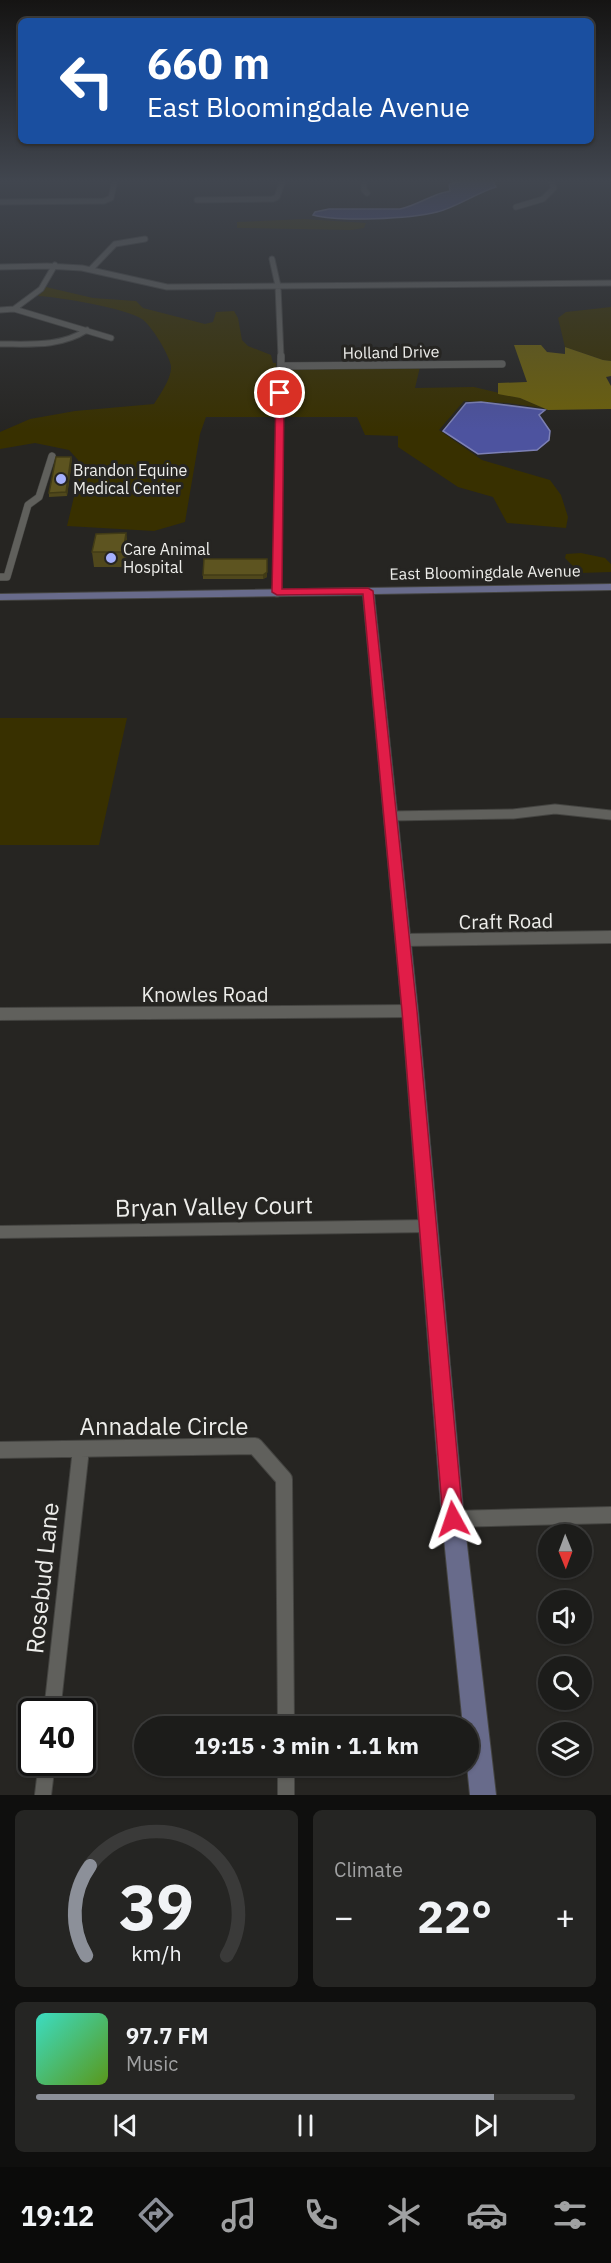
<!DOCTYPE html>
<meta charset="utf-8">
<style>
body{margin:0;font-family:"IBM Plex Sans",sans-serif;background:#252523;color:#f1f3f6;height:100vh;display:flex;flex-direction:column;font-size:22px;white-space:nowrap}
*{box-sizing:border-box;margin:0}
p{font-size:20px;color:#a0a1a2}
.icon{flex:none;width:33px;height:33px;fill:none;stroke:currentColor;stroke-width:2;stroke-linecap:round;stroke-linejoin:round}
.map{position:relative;height:1795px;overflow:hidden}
.drawer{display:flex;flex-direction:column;gap:15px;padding:15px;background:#0f0f0e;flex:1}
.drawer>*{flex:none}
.banner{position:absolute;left:18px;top:18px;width:576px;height:126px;border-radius:9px;box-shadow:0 2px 4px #0004,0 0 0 2px #3a3a39;background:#1a4fa0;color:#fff;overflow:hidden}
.needle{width:39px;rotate:179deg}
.buttons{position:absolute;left:538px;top:1524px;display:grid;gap:12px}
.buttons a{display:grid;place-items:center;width:54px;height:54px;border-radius:50%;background:#1c1c1a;box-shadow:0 2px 4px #0004,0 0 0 2px #3a3a39;font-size:30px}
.speed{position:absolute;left:18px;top:1698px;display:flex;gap:12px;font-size:30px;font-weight:700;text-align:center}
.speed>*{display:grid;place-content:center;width:78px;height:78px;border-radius:50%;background:#1c1c1a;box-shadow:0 2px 4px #0004,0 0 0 2px #3a3a39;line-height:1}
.speed .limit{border:3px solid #111;border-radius:9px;background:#fff;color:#111}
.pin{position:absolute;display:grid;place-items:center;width:51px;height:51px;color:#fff;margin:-26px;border:3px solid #fff;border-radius:50%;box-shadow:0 2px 6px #0007}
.me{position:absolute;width:66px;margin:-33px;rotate:355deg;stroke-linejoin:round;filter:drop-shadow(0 0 4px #0008)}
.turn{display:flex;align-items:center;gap:21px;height:126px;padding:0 30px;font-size:27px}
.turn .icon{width:78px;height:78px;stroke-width:2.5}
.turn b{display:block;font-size:42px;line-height:51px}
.big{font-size:45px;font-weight:700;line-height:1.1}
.drawer .card{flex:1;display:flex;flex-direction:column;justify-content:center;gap:9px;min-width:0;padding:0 21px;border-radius:9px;background:#252523}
.drawer .dial{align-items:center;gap:0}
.dial svg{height:156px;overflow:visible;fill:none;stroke:#3a3a39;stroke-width:7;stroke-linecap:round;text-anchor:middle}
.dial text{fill:#f1f3f6;stroke:none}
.song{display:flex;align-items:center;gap:18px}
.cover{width:72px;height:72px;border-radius:9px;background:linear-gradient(135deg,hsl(170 70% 55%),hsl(90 70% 35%))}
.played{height:6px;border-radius:3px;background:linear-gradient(90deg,#8c9099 85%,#3a3a39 85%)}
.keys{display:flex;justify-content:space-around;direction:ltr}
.heat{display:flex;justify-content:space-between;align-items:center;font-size:33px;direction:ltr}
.drawer .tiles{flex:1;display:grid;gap:15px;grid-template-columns:1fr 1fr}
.card:last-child{grid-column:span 2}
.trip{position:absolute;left:134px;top:1716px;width:345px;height:60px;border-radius:30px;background:#1c1c1a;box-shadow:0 2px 4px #0004,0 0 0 2px #3a3a39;font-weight:700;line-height:60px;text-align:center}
.tabs{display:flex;height:96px;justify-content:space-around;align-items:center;background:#0b0b0a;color:#a0a1a2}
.tabs .icon{width:42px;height:42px}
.tabs .active{color:#8c9099}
.tabs b{font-size:27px;color:#f1f3f6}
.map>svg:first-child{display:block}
.green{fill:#383000}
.forest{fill:#6c600c}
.water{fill:#4d539f;stroke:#7d81b6;stroke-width:1.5}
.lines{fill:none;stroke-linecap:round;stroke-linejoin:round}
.street-far4-casing{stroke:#444441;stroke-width:7}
.street-far3-casing{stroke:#444441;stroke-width:8}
.street-far2-casing{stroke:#444441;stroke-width:11}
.street-far1-casing{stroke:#444441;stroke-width:14}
.street-casing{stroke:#444441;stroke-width:18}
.secondary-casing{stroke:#444441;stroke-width:2}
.street-far4{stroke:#60605c;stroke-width:5}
.street-far3{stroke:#60605c;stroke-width:7}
.street-far2{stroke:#60605c;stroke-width:9}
.street-far1{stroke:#60605c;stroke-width:12}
.street{stroke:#60605c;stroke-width:16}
.secondary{fill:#686b8b;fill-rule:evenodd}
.wall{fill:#50481c}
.shaded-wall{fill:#413b16}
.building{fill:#5d5420;stroke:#413b16;stroke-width:1.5}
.route{fill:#e11d48;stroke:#92132f;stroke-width:1.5}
.poi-dot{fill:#a6b1fc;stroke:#262522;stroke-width:2}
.labels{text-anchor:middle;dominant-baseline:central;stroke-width:6;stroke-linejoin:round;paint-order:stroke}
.far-street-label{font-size:16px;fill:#ededea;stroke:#262522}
.far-poi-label{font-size:16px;fill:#ededea;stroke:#262522;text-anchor:start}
.street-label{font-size:20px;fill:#ededea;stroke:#262522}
.near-street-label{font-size:24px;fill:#ededea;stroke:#262522}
</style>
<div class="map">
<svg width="611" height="1795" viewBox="0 0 611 1795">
<rect width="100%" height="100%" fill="#262522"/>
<!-- green -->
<path class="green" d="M304 219 366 223 364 228 351 230 237 228V222Z
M46 287 93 298 136 301 143 308 205 324 213 322 216 312 234 311 238 318 242 340 248 346 271 355 273 363H276V417H206L200 434 185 522 154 531 67 526 78 480V460L69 450 35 443 0 449V432L30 419 75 411 154 404C160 394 172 378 171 366 169 354 151 325 142 319 126 308 58 297 38 296Z
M611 307V361L603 360 565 347 558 318 566 312Z
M420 367 415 388 474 387 520 398 543 408 508 403 464 401 439 430 482 460 550 480 561 495 568 517 566 528 507 523 493 497 458 487 398 447V436L365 435 357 417H284V368Z
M581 553 605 558 611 564V572L580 573 565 558 566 554Z
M0 718H127L99 845H0Z"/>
<!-- forest -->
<path class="forest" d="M514 345H541L547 352 565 354V347L603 360 611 361V376L606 377 611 386V409L548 410 520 398 498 394V383L527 382Z"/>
<!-- water -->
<path class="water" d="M466 180H492L496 187C476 193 457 207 437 212 409 219 339 222 313 215L315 212 329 209H400C418 205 432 194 450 191L449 184Z
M481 402 545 410 539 415 550 431 549 440 537 450 478 454 443 431 466 403Z"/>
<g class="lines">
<!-- street-far4 casing -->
<g class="street-far4-casing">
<path id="street-far4" d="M364 180V190L367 193
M197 200 273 199 277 197 283 180
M0 202 104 201 111 198 115 180
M516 207 543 199 554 188 550 180
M272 259 278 286 281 357
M0 267 47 266 82 268 167 287 611 283
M91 269 115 244 145 239
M14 309 41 289 55 265
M0 310 14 309 111 338
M0 344C31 344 60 347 87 330"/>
</g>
<!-- street-far3 casing -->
<g class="street-far3-casing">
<path id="street-far3" d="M281 366 502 364
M0 577H7L28 505 39 497 52 456
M277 588 281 356"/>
</g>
<!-- street-far2 casing -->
<g class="street-far2-casing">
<path id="street-far2" d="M277 592V587
M390 816 513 814 555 809 611 815"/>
</g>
<!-- street-far1 casing -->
<g class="street-far1-casing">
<path id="street-far1" d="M402 940 611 937
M0 1014 410 1011
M0 1232 429 1226"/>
</g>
<!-- street casing -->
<g class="street-casing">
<path id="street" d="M0 1450 255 1446 284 1479 286 1726
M453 1519 611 1515
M52 1712 81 1449
M286 1766V1795
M43 1795 47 1762"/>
</g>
<!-- secondary casing -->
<g class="secondary-casing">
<path id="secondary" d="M611 584V590L374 594 418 1011 464 1519 496 1795H470L467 1766 468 1726H463L442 1519 402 1011 363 595 0 600V594Z"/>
</g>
<!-- street-far4 -->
<use href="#street-far4" class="street-far4"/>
<!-- street-far3 -->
<use href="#street-far3" class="street-far3"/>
<!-- street-far2 -->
<use href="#street-far2" class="street-far2"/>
<!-- street-far1 -->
<use href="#street-far1" class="street-far1"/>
<!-- street -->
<use href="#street" class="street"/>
<!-- secondary -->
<use href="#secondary" class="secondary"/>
</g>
<!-- wall -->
<path class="wall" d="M71 457 72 461 67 496 49 497V493Z
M126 533 128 549 125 567H94L92 552Z
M267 559V577L263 579H203V575Z"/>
<!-- shaded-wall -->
<path class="shaded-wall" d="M71 457 72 461 67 496 66 492Z
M126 533 128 549 125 567 123 552Z
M267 572V577L263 579V575Z"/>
<!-- building -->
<path class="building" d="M56 457H71L66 492 49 493Z
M126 533 123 552H92L96 534Z
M204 559H267V572L263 575H203Z"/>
<!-- sky -->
<linearGradient id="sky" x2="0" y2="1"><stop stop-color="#151413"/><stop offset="0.42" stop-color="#41464f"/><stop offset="1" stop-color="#41464f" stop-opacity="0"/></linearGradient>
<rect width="611" height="431" fill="url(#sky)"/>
<!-- route -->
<path class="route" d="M280 391 284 393 282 589 368 588 373 591 417 1011 463 1519 460 1526 453 1529 446 1526 443 1519 402 1011 363 594 277 595 272 592 276 393Z"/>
<!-- markers -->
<g class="poi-dot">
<circle cx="61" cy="479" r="6"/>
<circle cx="111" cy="558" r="6"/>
</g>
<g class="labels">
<!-- far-street labels -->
<g class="far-street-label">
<text transform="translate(391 352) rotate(-1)">Holland Drive</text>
<text transform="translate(485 572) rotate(-1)">East Bloomingdale Avenue</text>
</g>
<!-- far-poi labels -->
<g class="far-poi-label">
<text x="73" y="470">Brandon Equine<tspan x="73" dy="18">Medical Center</tspan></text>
<text x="123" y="549">Care Animal<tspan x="123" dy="18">Hospital</tspan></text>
</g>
<!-- street labels -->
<g class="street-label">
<text transform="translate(506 921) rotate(-1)">Craft Road</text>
<text x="205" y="994">Knowles Road</text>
</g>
<!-- near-street labels -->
<g class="near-street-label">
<text transform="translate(214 1206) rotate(-1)">Bryan Valley Court</text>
<text x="164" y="1426">Annadale Circle</text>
<text transform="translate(42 1578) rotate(-84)">Rosebud Lane</text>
</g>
</g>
</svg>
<div class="buttons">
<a><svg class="needle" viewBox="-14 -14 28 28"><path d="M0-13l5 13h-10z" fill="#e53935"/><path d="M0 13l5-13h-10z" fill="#a0a1a2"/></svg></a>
<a><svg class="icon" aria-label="sound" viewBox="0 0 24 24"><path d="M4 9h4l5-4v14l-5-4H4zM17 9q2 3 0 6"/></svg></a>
<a><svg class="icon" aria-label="search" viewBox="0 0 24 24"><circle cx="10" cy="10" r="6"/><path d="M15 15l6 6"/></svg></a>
<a><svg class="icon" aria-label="layers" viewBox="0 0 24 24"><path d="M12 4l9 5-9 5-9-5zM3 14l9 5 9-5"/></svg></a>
</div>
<div class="speed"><div class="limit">40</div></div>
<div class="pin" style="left:280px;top:393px;background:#d93025"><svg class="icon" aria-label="arrive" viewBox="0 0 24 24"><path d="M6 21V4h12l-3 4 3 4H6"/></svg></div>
<svg class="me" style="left:453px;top:1519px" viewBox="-20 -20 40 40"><path d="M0-17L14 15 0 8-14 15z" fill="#e11d48" stroke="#fff" stroke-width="4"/></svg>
<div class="trip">19:15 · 3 min · 1.1 km</div>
<div class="banner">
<div class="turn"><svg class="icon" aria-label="left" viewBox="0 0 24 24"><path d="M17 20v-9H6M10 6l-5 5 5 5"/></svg><div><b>660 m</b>East Bloomingdale Avenue</div></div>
</div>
</div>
<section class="drawer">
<div class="tiles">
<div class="card dial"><svg viewBox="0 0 100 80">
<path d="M14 69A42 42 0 1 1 86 69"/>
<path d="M14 69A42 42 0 0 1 16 23" stroke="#8c9099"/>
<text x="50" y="56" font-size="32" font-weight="700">39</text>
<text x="50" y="72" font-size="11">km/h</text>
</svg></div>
<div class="card"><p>Climate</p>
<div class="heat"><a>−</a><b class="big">22°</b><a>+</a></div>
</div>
<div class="card">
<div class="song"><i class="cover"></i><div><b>97.7 FM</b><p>Music</p></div></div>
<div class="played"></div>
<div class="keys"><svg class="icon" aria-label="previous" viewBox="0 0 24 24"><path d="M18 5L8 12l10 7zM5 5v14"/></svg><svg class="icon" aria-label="pause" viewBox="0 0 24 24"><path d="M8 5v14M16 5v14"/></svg><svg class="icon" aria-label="next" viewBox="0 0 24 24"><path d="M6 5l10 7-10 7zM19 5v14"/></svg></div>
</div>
</div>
</section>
<nav class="tabs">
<b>19:12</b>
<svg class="icon active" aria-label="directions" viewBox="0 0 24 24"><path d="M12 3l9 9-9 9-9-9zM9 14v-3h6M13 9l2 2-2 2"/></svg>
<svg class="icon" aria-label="music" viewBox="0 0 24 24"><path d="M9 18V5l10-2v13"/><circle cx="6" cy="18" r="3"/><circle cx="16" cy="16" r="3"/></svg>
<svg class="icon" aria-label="phone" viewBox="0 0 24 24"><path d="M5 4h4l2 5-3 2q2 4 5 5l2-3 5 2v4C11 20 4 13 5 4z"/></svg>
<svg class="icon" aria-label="climate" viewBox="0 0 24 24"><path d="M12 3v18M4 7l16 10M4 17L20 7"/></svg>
<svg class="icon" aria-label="car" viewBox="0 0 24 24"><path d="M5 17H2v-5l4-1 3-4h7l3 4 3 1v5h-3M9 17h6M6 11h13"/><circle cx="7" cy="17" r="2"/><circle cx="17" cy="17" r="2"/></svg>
<svg class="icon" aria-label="filters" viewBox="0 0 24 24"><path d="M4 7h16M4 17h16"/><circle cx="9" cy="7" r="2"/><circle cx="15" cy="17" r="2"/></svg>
</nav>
